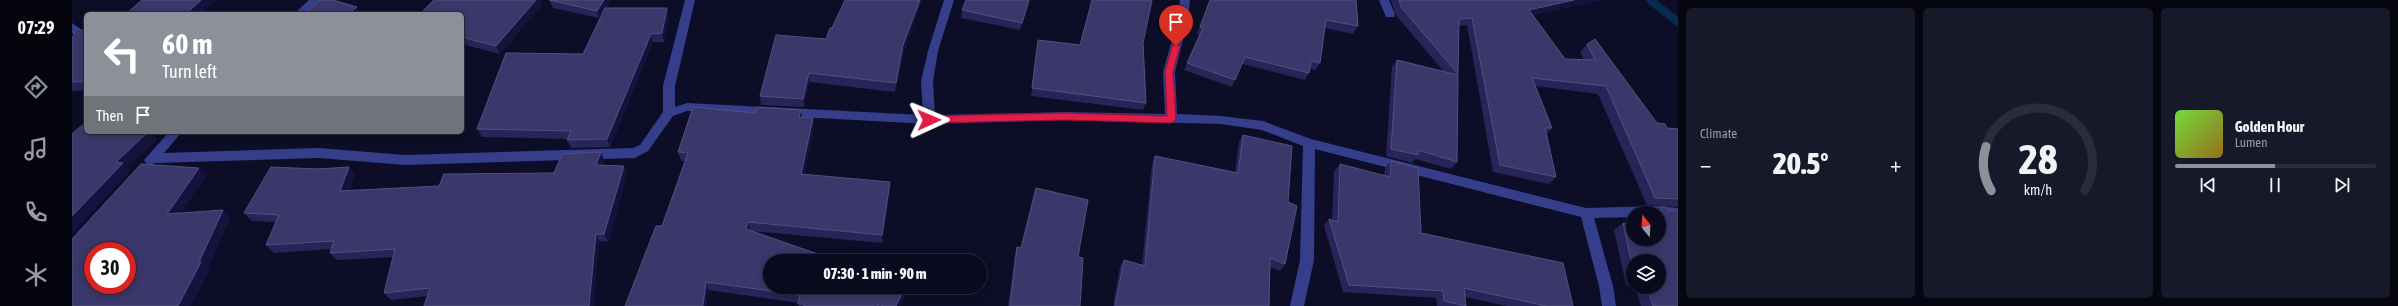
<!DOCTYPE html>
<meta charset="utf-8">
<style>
body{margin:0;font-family:"Asap Condensed",sans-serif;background:#18182b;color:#f1f3f6;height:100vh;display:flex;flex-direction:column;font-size:15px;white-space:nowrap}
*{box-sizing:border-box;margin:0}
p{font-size:13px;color:#999aa4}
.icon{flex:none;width:22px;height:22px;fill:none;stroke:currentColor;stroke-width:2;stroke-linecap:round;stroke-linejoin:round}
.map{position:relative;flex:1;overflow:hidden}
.panel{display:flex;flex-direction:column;gap:8px;padding:8px;background:#060610;width:720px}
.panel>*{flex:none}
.guide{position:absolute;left:12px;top:12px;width:380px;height:122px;border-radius:6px;box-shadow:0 2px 10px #0003,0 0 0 1px #2a2b3c;background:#8c9099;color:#fff;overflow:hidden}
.needle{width:26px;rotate:342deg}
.buttons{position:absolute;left:1554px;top:206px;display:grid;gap:8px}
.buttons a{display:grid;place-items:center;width:40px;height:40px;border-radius:50%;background:#0a0a1e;box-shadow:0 2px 10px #0003,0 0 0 1px #2a2b3c;font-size:20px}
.speed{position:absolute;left:12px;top:242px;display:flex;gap:8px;font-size:20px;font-weight:700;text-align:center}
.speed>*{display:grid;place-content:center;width:52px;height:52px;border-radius:50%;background:#0a0a1e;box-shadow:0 2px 10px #0003,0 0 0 1px #2a2b3c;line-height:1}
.speed .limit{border:6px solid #d22;background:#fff;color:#111}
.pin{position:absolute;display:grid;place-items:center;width:34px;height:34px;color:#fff;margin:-41px -17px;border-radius:50% 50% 50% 0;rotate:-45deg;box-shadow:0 0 4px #0007}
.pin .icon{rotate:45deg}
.me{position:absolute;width:44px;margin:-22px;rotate:89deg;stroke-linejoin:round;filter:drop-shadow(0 0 3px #0008)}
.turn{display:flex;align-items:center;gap:14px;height:84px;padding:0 12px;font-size:18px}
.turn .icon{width:52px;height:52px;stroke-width:2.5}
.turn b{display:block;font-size:28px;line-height:34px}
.then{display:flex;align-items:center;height:38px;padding:0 12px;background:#0003;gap:8px;font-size:15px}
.big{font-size:30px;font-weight:800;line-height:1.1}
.panel .widget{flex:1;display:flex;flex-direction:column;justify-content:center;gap:6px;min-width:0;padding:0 14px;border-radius:6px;background:#18182b}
.panel .dial{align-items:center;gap:0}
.dial svg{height:104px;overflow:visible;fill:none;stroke:#2a2b3c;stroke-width:7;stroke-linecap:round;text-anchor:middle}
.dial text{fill:#f1f3f6;stroke:none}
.song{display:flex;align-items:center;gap:12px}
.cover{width:48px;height:48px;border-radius:6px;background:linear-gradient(135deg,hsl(100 70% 55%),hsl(40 70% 35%))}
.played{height:4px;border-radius:2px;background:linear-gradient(90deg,#8c9099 50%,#2a2b3c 50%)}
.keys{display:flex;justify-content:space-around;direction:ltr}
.heat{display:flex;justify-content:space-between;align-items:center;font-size:22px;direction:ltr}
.panel .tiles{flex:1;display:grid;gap:8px;grid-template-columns:repeat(3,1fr)}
.trip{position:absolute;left:691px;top:254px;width:224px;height:40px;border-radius:20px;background:#0a0a1e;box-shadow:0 2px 10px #0003,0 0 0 1px #2a2b3c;font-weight:800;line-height:40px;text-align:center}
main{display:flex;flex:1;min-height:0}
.tabs{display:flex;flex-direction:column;width:72px;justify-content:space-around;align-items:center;background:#04040c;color:#999aa4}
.tabs .icon{width:28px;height:28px}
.tabs .current{color:#8c9099}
.tabs b{font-size:18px;color:#f1f3f6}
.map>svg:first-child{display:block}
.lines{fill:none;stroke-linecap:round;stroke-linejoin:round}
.stream{stroke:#072b4d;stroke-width:8}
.minor{fill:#343e8b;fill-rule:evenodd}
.wall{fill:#272458}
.shaded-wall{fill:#15133d}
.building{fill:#3a376a;stroke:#525081;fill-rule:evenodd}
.route{fill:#e11d48;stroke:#92132f}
</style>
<main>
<nav class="tabs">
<b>07:29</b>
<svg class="icon current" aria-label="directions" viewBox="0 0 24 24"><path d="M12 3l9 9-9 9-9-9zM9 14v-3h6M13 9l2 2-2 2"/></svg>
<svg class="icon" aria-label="music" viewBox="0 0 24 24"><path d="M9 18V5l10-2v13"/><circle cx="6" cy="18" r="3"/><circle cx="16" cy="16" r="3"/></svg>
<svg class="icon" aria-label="phone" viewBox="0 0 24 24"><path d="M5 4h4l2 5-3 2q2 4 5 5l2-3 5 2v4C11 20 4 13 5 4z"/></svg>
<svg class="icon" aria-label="climate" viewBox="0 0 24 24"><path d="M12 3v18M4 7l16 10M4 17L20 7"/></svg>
</nav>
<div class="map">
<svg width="1606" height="306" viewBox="0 0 1606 306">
<rect width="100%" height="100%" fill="#0e0d28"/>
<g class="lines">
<!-- stream -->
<path class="stream" d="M1578 0 1606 22"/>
<!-- minor -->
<path class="minor" d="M237 0H249L234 14H222Z
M613 0H623L603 86V107L615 103 851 115 849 81 856 51 872 0H882L866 51 861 81 863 115 993 112 1093 114 1091 72 1106 19 1108 0H1118L1116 19 1103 72 1105 114 1149 116 1191 121 1239 139 1514 208 1585 206 1606 208V218L1587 216V213H1561V217L1522 218 1541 286 1544 306H1530L1527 286 1509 217 1243 149 1242 260 1232 306H1218L1228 260 1231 146 1190 130 1149 124 993 120 857 124 615 111 601 116 576 151 563 158 333 165 247 158 83 163 78 165 74 163 72 160 97 132H110L92 153 247 148 333 155 561 148 568 145 591 112V86Z
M1307 0H1317L1323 14 1322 17H1314Z
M0 23 14 33 4 50 0 51V39L3 35 0 33Z"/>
</g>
<!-- wall -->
<path class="wall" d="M362 0H468L470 5 428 54 390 44V14Z
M477 0 534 8H595L597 16 592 42H581L538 147 499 148 495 140V139L410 137 405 129 511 54 530 15 527 18 481 8Z
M773 0H850L831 54 823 92 737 82 732 107 689 105 688 96 754 39 760 28Z
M958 0 948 30 889 18 890 10Z
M1138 0H1284L1286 26 1281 34 1253 28 1248 63 1243 70 1238 69 1237 73 1233 80 1170 64 1160 87 1112 70 1127 35 1125 34Z
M1319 0H1529L1461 15 1493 59 1512 60 1508 52 1515 44 1585 123 1595 128 1606 129V207L1575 205 1526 94 1464 86 1480 128 1475 134 1484 177 1477 184 1421 172 1395 25 1387 26 1386 74 1385 75V162L1379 169 1343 159 1340 163 1314 156 1320 67 1325 60 1372 72 1324 15Z
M14 31V90L0 91V38Z
M966 40 1008 45 1071 43 1074 103 1071 110 959 96 965 47Z
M729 117 741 118 742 127 732 174 818 191 810 243 678 231 834 292 828 306H727V303L636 290 590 226 613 161H609L606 152Z
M1171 135 1216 202 1213 264 1208 271 1198 267 1197 306H1041L1048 267 1052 260 1070 265 1080 164 1083 156 1163 172 1167 142Z
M532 160 530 165 555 174 536 242 527 241 355 296 319 300 312 293 321 257 265 260 258 253 259 249 202 253 194 245 204 222 180 221 172 213 246 169 277 167 283 175 277 191 367 186 482 173Z
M1319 161 1349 233 1501 306H1435L1393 297 1394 306H1365L1364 298 1271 292 1252 226 1257 219 1260 220 1262 172 1268 164 1312 176 1313 168Z
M1588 207 1596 210 1606 306H1569L1563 287H1587L1561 261V286L1554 285 1542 230 1551 223 1587 239V213H1567L1569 211 1582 212Z
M945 247 1006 257 1008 306H936L943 255Z"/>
<!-- shaded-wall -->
<path class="shaded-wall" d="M129 0H144L129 14H114Z
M464 0H468L470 5 428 54 424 46Z
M532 0H540L527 18 525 11Z
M848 0H850L831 54 823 92 824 83 831 45Z
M957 0H958L948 30 950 23Z
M1502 0H1529L1451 18 1457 10Z
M285 7 289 14H277Z
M595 8 597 16 592 42 590 33Z
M579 34 581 42 538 147 535 139Z
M737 73V82L732 107 731 99Z
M729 110 730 119 727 117Z
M741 118 742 127 730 182 729 174Z
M76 132H79L86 139 56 167 59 170 0 234V216L44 162Z
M529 152 532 160 527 173 524 165Z
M552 166 555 174 536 242 532 234Z
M277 167 283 175 274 199 268 191Z
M127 168 135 175 103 221 95 214Z
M818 182V191L810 243V235Z
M151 210 159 217 136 268 138 269 119 306H106L127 262Z
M676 222 678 230 676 238 674 229Z
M524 234 527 241 522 306H517Z
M634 282 636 290 635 306H631Z
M833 287H834V292L828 306H824Z"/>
<!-- building -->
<path class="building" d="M70 0H129L114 14H54Z
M248 0H261L285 7 277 14H232Z
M362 0H464L424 46 390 37V14H348Z
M477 0H532L525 11Z
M773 0H848L831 45 824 83 737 73 731 99 688 96 704 35 754 39 758 28H760Z
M894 0H957L950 23 890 10Z
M1020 0H1080L1071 43 1074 103 960 88 966 40 1008 45Z
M1138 0H1284L1286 26 1254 20 1248 63 1239 61 1237 73 1173 57 1163 80 1115 63 1131 28 1128 27Z
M1327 0H1502L1457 10 1493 59 1523 60 1515 44 1523 39 1585 123 1593 124 1595 128 1606 129V199L1583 198 1534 86 1460 78 1480 128H1473L1484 177 1428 165 1400 18 1387 19 1386 74 1329 7Z
M533 8H595L590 33 579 34 535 139 495 140 499 131 405 129 434 53 511 54Z
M5 29 14 31V81L0 82V38Z
M1325 60 1386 75 1385 162 1346 150V155L1319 149Z
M621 107 683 113 685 107 729 110 727 117 741 118 729 174 818 182 810 235 676 222 674 229 766 261H698V287H833L824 306H811L806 304V306H732V304H726L728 295 634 282 631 306H553L584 226H590L616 153 606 152Z
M14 122V132H76L44 162 51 163 0 216V134Z
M1171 135 1220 146 1216 202 1225 206 1213 264 1198 258 1197 306H1043L1052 260 1073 266 1083 156 1166 173Z
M529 152 524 165 552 166 532 234H524L517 306H352L358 288 312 293 323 249 258 253 262 241 194 245 207 215 172 213 199 167 246 169 277 167 268 191 367 186 372 174 482 173 490 154Z
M1319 161 1346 168 1349 233 1491 263 1501 306H1474L1392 288 1394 306 1372 301 1371 291 1277 285 1257 219 1266 222 1268 164 1318 177Z
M69 164 127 168 95 214 151 210 127 262H129L106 306H0V239ZM21 251H55V285H21Z
M964 188 1016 200 1006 257 1011 258 1008 306H938L945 247 949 248Z
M1588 207H1594L1596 210 1606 211V306H1581L1575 287H1587V261H1561V270L1551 223 1561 225V239H1587V213H1569V211L1590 212Z"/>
<!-- route -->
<path class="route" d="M1101 43 1108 46 1101 72 1104 120 1099 123 993 120 857 123 853 120 857 116 993 113 1095 116 1093 72Z"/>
</svg>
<div class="buttons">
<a><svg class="needle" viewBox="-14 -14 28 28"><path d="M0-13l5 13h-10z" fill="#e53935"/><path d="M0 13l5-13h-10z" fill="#999aa4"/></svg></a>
<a><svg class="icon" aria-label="layers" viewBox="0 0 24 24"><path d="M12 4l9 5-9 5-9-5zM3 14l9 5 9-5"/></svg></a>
</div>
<div class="speed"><div class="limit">30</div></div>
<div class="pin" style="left:1104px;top:46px;background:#d93025"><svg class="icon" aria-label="arrive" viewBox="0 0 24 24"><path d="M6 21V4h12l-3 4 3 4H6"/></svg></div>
<svg class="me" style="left:857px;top:120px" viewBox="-20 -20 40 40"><path d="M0-17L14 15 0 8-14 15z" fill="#e11d48" stroke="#fff" stroke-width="4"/></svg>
<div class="trip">07:30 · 1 min · 90 m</div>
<div class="guide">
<div class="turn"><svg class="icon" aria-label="left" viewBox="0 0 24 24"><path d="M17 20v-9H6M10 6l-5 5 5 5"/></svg><div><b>60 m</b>Turn left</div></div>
<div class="then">Then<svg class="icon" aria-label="arrive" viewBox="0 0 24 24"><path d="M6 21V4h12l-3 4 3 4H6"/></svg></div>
</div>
</div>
<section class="panel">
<div class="tiles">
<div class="widget"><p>Climate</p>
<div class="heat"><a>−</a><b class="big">20.5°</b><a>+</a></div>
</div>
<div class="widget dial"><svg viewBox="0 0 100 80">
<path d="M14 69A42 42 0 1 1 86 69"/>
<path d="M14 69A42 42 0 0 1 10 35" stroke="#8c9099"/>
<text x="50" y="56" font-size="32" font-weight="700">28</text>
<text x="50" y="72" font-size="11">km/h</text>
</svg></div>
<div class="widget">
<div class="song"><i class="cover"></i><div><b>Golden Hour</b><p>Lumen</p></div></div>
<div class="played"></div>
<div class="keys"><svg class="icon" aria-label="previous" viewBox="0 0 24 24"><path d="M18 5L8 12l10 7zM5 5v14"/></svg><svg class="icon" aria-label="pause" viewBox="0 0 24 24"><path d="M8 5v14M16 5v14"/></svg><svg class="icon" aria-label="next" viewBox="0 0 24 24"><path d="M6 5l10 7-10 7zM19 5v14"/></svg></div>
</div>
</div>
</section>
</main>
